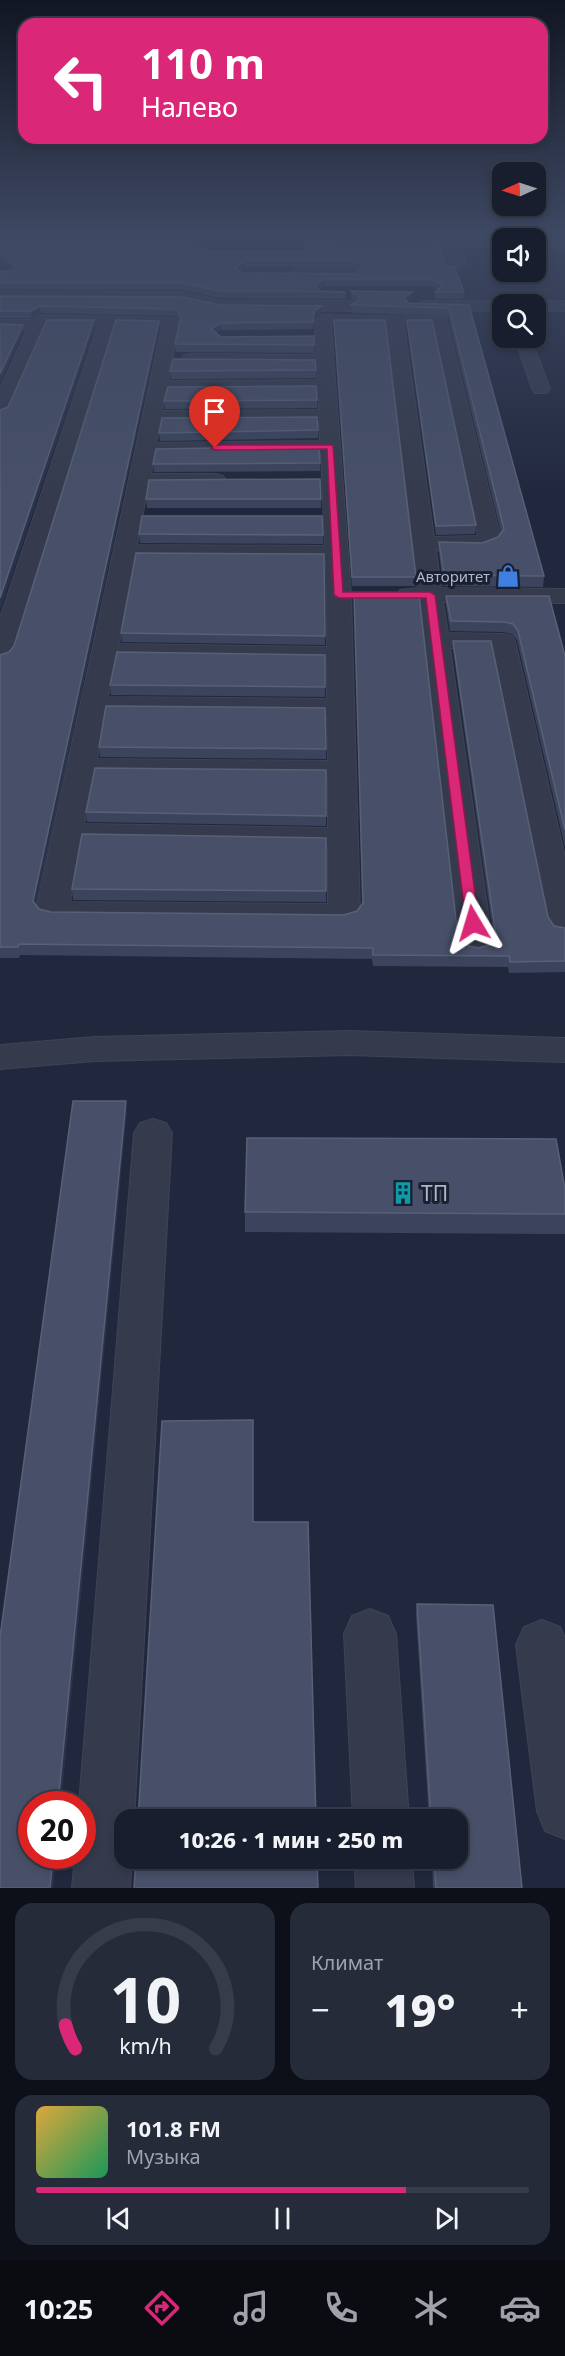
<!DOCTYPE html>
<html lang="ru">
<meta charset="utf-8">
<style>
body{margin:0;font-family:"Noto Sans",sans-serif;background:#262b3a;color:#f1f3f6;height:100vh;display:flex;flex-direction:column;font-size:22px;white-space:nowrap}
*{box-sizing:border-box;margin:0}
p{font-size:20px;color:#9fa2aa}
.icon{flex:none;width:33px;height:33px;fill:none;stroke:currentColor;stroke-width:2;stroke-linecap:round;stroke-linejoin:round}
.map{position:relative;height:1888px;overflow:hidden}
.panel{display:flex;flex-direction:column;gap:15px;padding:15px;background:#0e1019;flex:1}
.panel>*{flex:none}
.hud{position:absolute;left:18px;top:18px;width:530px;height:126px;border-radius:18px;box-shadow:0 3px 9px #0003,0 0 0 2px #373c4a;background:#db2777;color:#fff;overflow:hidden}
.needle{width:39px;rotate:267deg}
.tools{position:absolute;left:492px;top:162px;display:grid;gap:12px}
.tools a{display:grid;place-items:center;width:54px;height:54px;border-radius:12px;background:#191e2e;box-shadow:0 3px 9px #0003,0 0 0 2px #373c4a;font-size:30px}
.speed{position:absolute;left:18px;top:1791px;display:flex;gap:12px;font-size:30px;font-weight:700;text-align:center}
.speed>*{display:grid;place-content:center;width:78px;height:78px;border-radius:50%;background:#191e2e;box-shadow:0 3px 9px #0003,0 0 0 2px #373c4a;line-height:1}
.speed .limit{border:9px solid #d22;background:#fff;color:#111}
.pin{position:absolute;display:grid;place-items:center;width:51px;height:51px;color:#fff;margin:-62px -26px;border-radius:50% 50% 50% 0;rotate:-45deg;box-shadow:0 0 6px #0007}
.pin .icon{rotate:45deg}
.me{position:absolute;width:66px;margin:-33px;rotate:353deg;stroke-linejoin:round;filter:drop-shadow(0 0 4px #0008)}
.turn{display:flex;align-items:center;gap:21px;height:126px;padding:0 24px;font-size:27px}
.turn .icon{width:78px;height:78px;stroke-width:2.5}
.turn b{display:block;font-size:42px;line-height:51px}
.big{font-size:45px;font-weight:800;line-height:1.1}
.panel .card{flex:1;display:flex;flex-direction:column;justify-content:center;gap:9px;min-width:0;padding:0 21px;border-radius:18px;background:#262b3a}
.panel .dial{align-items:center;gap:0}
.dial svg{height:156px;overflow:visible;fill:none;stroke:#373c4a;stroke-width:7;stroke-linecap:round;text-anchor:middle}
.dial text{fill:#f1f3f6;stroke:none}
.song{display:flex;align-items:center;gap:18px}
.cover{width:72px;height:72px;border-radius:9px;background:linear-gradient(135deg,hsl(40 70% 55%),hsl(150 70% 35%))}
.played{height:6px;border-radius:3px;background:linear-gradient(90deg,#db2777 75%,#373c4a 75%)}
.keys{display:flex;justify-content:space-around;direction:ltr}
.heat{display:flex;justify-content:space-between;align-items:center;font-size:33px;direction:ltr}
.panel .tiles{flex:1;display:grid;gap:15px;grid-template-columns:1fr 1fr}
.card:last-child{grid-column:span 2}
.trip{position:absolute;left:114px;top:1809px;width:354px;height:60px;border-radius:18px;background:#191e2e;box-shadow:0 3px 9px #0003,0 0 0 2px #373c4a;font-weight:800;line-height:60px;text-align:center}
.tab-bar{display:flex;height:96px;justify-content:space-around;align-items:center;background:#0a0c12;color:#9fa2aa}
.tab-bar .icon{width:42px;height:42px}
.tab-bar .on{color:#db2777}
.tab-bar b{font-size:27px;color:#f1f3f6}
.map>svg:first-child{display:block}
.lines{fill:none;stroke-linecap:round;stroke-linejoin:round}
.minor-casing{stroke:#3e4456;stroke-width:2}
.minor{fill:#353b4d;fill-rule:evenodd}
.wall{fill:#3b445c;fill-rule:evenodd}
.shaded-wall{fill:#2b334b}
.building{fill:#475068;stroke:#586077;stroke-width:1.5;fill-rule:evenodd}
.route{fill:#db2777;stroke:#8e194d;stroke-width:1.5}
.labels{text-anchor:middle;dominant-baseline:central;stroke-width:6;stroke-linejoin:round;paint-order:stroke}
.far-poi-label{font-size:15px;fill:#b0b5c9;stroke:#1a2032;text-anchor:end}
.near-poi-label{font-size:21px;fill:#b0b5c9;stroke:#1a2032;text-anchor:start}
</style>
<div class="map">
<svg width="565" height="1888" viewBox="0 0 565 1888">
<rect width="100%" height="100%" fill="#21283d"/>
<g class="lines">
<!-- minor casing -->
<g class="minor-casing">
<path id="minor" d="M393 239H502V247H460L466 264 459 268 452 264 445 247 388 246 386 243Z
M536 239 565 240V248L536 247Z
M296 269H399L407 274 399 279 291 277 288 274 291 271Z
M0 291 184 292 219 300 351 301 359 306 351 311 219 310 184 302 0 301Z
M423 301H502L509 304H502V311L417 309 415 306Z
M536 301H565V311H536V304H529Z
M41 315 177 318 179 323 168 381 318 380 317 365 190 364 184 363 181 359 184 355 190 354 316 355 315 320 323 315 446 317 501 540C490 557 454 550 436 550L441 588 565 589V603L443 602 448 633 503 634 512 636 515 641 565 857V938L553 935 549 928 492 648H450L493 947 488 954 476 957 464 954 459 947 420 602 400 600 396 595 400 590 418 588 387 325H331L351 595 360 914 355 921 344 924 52 921 41 918 36 911 162 326 115 325 13 655 9 660 0 663V618L98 325H46L9 410 7 414 0 416V389L27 330H0V320H32ZM404 325H433L478 536 434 537ZM318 391 319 410 162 411 166 392ZM319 422 320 441 156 443 160 423ZM321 453 325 546 137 545 148 486H216L223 484 226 480 223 476 216 474H151L154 455ZM135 559 326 560 327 647 119 644ZM116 659 327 662V699L108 697ZM105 713 327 715 328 761 97 759ZM94 776 328 778V828L84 824ZM81 842 328 846V904L70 902Z
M515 338H531L550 389 547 393H535L532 389Z
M350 1031 565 1038V1062L350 1055 95 1061 0 1069V1045L95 1037Z
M153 1119 166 1123 172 1133 134 1820H124V1858H132L130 1888H72L75 1856H82V1804H79L134 1133 140 1123Z
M370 1609 388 1616 396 1634 409 1820H353L344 1634 352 1616Z
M542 1620 560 1627 565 1638V1839L545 1831 537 1811 516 1645 524 1627Z
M354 1858H412L414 1888H356Z"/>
</g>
<!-- minor -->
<use href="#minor" class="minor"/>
</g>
<!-- wall -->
<path class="wall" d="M0 232 207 251 306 252 301 232H435V237H341L335 240 336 242 447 266 464 292 463 299H435V292L438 290 432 286H325L319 290 320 291 346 292V299L219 298 184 290 0 289V271L14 270 0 256ZM246 267H355L361 270 355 274 241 273 240 271Z
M351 291 412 300 408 303 469 305 544 576 543 587 443 586 439 552V542L482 543 498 537 501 533 448 316 351 313V305L356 302 351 299Z
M0 296 219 305 322 313 314 318 313 329 221 330 216 333 221 337 314 336V353L176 352 175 344 180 321 177 316 41 313 31 318H0Z
M334 320 416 577 415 586H352Z
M407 320 476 525 475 534 436 535 407 327Z
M159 321V328L36 905 39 909 51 912 344 915 357 911 362 904 354 595 458 937 464 945 478 948 490 945 494 939 453 650V641L548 917 554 926 565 928V972L509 973 508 967 373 966 372 959 20 955 19 958H0V655L9 652 14 646Z
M316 370V378L171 379 170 371Z
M317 400V408L165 409 164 401Z
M318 430V438L160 441 159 433Z
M320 463V471L154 472 153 464Z
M146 499H321V508H147Z
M139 534 323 535V544L140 543Z
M324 554 325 645 122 642 121 633Z
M446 596H549L565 656V847L517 640 512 634 503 632 450 631 446 605Z
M325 655V697L111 695 110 685Z
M99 747 326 749V759L100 757Z
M326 770V826L87 822 86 812Z
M326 838V902L73 900 72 889Z
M245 1212 565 1214V1234L245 1232Z
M417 1604 522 1888H433L432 1858H458V1820H429L416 1615Z"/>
<!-- shaded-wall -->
<path class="shaded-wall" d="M338 232H341V237L333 241 332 244 333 235Z
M246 260V267L236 274V267Z
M325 279V286L316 292 315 286Z
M412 292V300L404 306V298Z
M40 306 41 313 31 318V311Z
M322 306V313L314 318 313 329 314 311Z
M94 320 95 327 0 611V598Z
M159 321V328L34 912 33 901Z
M221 323V330L211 336V329Z
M23 325V332L0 384V374Z
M126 1101 127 1112 61 1804H58Z
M53 1856H56L53 1888H50Z"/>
<!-- building -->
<path class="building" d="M0 232H179L207 251 307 252 303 232H338L333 235 332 238 336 242 439 243 447 266H454L464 292H435L443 285 432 279H325L315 286 320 291 346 292 219 291 184 283H0V271L20 270 0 250ZM246 260H355L365 267 355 274 241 273 236 267Z
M351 291 412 292 404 298 408 303 469 305 544 576 444 575 439 542 482 543 498 537 504 529 449 308 351 305 361 299Z
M0 296 183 297 219 305 322 306 314 311 313 322 221 323 211 329 221 337 314 336V345L175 344 181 316 177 309 40 306 31 311H0Z
M47 320H94L0 598V410L8 407Z
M116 320 159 321 33 901 39 909 51 912 344 915 357 911 363 903 354 595H419L458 937 464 945 478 948 490 945 496 936 453 641H491L548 917 554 926 565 928V961L510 962 509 956 373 955V948L19 944 18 947H0V655L9 652 14 646Z
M334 320H385L416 577H352Z
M407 320H432L476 525 436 526Z
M0 324 23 325 0 374Z
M173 359 315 360 316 370 170 371Z
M316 386 317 400 164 401 168 387Z
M317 417 318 430 159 433 162 418Z
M319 446 320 463 153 464 156 449Z
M320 479 321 499H146L149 480Z
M142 516H322L323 535 139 534Z
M136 553 324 554 325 636 121 633Z
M446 596H549L565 656V830L518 631 513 624 504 622 451 621Z
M117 652 325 655V687L110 685Z
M106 706 325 708 326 749 99 747Z
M95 768 326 770V816L86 812Z
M82 834 326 838V891L72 889Z
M73 1101H126L58 1804H32V1856H53L50 1888H0V1637Z
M247 1138 556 1139 565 1189V1214L245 1212Z
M253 1420V1522H308L316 1820H138L162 1421Z
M417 1604 493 1605 522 1888H436L434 1858H458V1820H431Z
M136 1858H317L318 1888H134Z"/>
<!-- sky -->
<linearGradient id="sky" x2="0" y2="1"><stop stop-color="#121622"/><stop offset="0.47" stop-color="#3d4862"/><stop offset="1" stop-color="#3d4862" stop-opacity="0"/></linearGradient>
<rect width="565" height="497" fill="url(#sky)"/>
<!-- route -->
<path class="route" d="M333 445 343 592H430L435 595 479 923 477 926H468L466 923 426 598H339L334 595 327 449 215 450 211 448 215 445Z"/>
<!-- icons -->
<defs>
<g id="shop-bare" transform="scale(1.8)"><path d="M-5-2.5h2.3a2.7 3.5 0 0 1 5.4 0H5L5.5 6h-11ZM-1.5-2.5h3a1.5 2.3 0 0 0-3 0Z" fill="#3f7fe0" stroke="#1a2032" stroke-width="2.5" paint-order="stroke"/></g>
<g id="building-bare" transform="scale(1.8)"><path d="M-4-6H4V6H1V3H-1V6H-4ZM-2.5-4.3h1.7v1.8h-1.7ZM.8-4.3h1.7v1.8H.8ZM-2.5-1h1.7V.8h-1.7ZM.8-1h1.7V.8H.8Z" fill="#0f9aa8" stroke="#1a2032" stroke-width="2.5" paint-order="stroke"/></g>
</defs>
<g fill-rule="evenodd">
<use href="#shop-bare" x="508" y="576"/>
<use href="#building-bare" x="403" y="1193"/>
</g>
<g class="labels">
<!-- far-poi labels -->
<g class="far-poi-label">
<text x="490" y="576">Авторитет</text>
</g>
<!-- near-poi labels -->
<g class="near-poi-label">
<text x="421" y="1193">ТП</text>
</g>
</g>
</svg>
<div class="tools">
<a><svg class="needle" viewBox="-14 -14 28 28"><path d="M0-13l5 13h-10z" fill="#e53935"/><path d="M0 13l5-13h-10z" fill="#9fa2aa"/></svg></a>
<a><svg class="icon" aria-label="sound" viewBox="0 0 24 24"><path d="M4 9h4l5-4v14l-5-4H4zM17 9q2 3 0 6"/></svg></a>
<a><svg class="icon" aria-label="search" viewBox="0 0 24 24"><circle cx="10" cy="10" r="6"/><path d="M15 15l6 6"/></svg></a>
</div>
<div class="speed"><div class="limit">20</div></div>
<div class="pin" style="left:215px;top:448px;background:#d93025"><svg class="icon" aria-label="arrive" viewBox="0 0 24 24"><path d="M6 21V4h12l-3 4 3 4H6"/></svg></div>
<svg class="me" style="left:473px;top:923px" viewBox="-20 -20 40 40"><path d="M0-17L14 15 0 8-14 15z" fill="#db2777" stroke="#fff" stroke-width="4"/></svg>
<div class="trip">10:26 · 1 мин · 250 m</div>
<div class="hud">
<div class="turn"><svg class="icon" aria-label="left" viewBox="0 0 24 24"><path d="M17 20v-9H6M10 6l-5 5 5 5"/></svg><div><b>110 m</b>Налево</div></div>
</div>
</div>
<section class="panel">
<div class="tiles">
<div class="card dial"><svg viewBox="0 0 100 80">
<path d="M14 69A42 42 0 1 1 86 69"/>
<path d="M14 69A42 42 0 0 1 9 57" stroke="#db2777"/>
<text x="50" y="56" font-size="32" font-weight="700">10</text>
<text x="50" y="72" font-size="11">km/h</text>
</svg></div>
<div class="card"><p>Климат</p>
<div class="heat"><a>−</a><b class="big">19°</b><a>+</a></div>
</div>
<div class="card">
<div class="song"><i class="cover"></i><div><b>101.8 FM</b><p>Музыка</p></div></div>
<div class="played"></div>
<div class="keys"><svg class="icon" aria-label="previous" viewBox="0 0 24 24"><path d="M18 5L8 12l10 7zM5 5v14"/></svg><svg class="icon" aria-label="pause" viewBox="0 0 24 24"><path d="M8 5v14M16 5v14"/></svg><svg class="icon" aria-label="next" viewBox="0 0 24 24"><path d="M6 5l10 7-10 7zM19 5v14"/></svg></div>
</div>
</div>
</section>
<nav class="tab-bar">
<b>10:25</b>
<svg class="icon on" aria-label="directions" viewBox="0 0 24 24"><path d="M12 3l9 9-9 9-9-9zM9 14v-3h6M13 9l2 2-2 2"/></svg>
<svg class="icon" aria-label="music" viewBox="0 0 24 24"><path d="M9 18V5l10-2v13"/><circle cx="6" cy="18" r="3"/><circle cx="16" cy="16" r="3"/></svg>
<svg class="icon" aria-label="phone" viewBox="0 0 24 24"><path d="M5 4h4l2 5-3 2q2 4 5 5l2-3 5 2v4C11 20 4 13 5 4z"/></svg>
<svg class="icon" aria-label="climate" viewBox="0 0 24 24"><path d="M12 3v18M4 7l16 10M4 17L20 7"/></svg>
<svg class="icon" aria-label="car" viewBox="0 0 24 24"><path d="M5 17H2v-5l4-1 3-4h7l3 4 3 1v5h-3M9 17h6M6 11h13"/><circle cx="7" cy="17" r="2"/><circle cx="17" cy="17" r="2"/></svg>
</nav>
